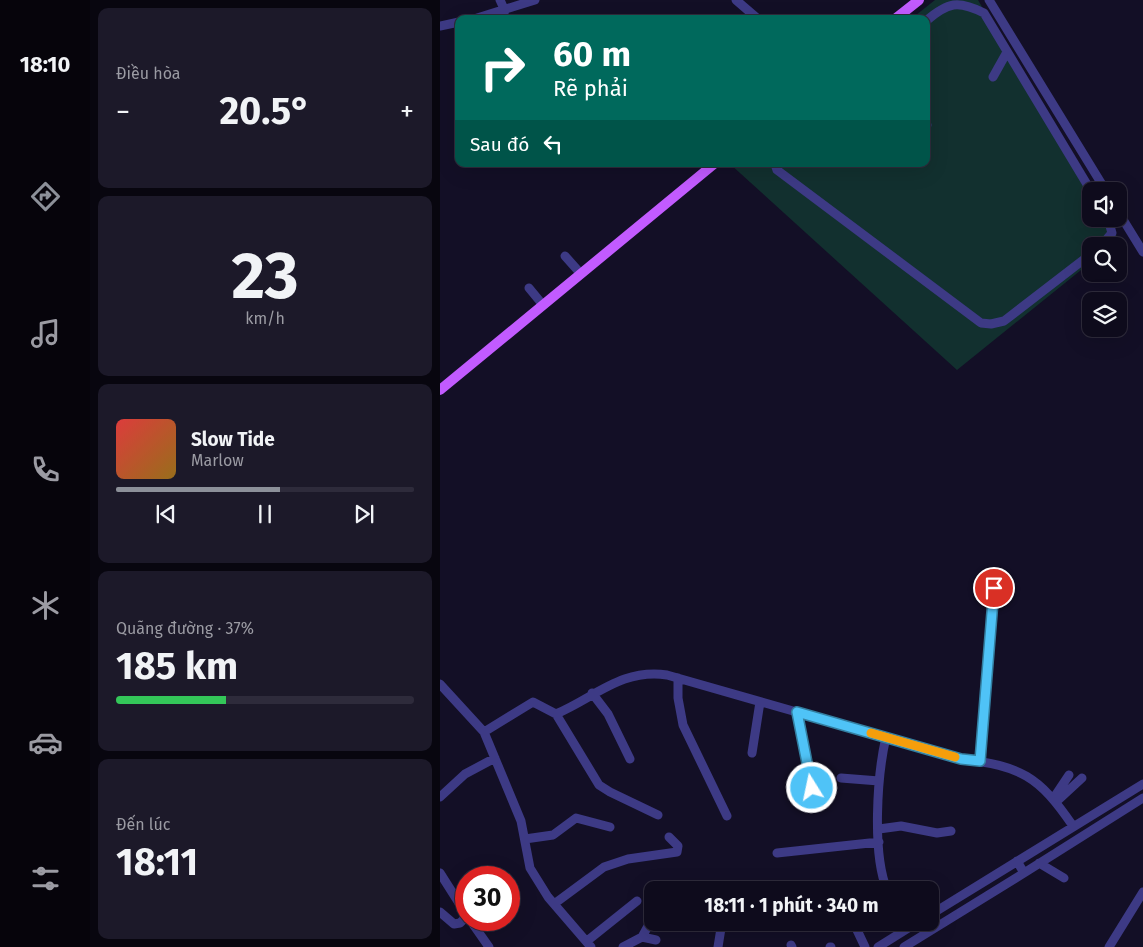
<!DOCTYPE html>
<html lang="vi">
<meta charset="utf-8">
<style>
body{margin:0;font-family:"Fira Sans",sans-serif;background:#1c1929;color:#f1f3f6;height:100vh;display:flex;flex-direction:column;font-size:19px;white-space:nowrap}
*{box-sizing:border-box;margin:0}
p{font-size:16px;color:#9b9ba3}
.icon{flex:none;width:28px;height:28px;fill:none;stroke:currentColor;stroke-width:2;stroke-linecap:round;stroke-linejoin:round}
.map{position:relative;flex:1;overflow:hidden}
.drawer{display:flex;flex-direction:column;gap:8px;padding:8px;background:#08060f;width:350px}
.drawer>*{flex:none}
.hud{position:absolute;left:15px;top:15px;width:475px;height:152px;border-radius:10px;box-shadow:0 5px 20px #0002,0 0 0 1px #2e2b3b;background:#00695c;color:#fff;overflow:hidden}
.fabs{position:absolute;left:642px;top:182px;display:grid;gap:10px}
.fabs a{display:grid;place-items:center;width:45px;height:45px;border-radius:10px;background:#0e0b1c;box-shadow:0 5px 20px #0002,0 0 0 1px #2e2b3b;font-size:25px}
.speed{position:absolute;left:15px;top:866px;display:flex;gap:10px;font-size:25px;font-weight:700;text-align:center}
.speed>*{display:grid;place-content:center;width:65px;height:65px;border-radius:50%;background:#0e0b1c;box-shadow:0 5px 20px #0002,0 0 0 1px #2e2b3b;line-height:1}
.speed .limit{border:8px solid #d22;background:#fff;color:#111}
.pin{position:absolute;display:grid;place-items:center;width:42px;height:42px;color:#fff;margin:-21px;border:2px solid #fff;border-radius:50%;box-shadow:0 1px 5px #0007}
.me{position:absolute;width:55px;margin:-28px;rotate:350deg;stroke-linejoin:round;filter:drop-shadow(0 0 4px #0008)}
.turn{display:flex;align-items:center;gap:18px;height:105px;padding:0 15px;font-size:22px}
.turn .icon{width:65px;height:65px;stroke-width:2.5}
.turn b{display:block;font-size:35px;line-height:42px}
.then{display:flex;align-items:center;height:48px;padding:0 15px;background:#0003;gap:10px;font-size:19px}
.big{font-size:38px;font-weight:700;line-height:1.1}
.drawer .card{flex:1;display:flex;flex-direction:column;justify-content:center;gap:8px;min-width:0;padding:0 18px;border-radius:10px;background:#1c1929}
.drawer .dial{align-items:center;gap:0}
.dial b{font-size:65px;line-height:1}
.song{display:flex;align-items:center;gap:15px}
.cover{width:60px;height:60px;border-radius:8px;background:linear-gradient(135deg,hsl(0 70% 55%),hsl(40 70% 35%))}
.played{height:5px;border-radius:2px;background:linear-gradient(90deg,#8c9099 55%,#2e2b3b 55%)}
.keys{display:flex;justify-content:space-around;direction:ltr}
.heat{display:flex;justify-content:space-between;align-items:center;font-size:28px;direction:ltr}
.charge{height:8px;border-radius:4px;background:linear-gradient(90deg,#34c759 37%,#2e2b3b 0)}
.trip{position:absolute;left:204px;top:881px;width:295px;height:50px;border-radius:10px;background:#0e0b1c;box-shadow:0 5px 20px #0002,0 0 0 1px #2e2b3b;font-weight:700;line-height:50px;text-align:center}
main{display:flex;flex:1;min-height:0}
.dock{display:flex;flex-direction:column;width:90px;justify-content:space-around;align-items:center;background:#06040b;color:#9b9ba3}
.dock .icon{width:35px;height:35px}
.dock .selected{color:#8c9099}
.dock b{font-size:22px;color:#f1f3f6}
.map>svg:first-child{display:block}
.green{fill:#12302f}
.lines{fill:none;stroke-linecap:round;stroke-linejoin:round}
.minor{stroke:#3d3a85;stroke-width:9}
.major{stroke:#c25bff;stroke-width:10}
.route-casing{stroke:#337fa1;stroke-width:12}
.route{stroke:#4fc3f7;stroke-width:9}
.slow{stroke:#f59e0b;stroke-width:9}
</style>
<main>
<nav class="dock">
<b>18:10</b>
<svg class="icon selected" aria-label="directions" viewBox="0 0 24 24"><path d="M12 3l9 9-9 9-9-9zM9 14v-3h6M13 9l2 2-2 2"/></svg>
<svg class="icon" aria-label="music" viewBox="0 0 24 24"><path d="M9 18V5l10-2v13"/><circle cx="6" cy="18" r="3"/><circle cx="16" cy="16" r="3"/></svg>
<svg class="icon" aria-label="phone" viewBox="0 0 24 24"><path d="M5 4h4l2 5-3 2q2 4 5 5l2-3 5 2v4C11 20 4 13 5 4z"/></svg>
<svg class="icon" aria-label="climate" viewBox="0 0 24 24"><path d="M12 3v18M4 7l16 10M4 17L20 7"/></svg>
<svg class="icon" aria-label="car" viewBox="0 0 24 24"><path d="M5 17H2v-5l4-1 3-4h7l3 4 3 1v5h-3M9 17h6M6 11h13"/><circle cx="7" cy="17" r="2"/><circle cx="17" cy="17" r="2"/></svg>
<svg class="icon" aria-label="filters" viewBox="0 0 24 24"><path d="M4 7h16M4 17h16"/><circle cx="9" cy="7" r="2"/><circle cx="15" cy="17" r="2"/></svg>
</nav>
<section class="drawer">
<div class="card"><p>Điều hòa</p>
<div class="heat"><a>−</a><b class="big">20.5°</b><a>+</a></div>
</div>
<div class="card dial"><b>23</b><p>km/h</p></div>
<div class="card">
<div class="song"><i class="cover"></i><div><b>Slow Tide</b><p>Marlow</p></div></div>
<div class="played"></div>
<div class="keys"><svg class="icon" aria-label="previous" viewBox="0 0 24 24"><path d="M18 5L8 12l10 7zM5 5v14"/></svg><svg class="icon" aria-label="pause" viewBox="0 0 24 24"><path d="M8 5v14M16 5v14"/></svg><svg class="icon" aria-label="next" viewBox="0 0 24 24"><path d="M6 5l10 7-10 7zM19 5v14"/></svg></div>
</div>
<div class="card"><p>Quãng đường · 37%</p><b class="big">185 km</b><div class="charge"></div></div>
<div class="card"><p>Đến lúc</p><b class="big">18:11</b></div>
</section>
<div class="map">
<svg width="703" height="947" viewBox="0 0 703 947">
<rect width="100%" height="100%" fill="#130f26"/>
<!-- green -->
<path class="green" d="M495 0H538L651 192V219H667L679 240 671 246H651V262L517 370 290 164H486V19H471Z"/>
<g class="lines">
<!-- minor -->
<path class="minor" d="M60 0 65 11
M296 0 318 19
M549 0 666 191
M34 19 95 0
M486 21C508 2 518 0 544 13L651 191
M0 26 19 22
M553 77 567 52
M486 124 487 125
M335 164 337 170 541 323 551 324 564 321 651 254
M679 213 703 252
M661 246 672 233 668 219
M125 256 141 274
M89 288 103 305
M238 678V698L243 725 287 816
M0 684 44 732
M152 693 168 714 190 759
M357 712 372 788
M116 714 159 785 170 792 218 815
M446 737C437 776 432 853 447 890
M312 753 320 702
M540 761 554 588
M401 778 439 781
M0 797 25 774 55 758
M613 799 629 775
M616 802 642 778
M439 829 461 826 497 833 511 831
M85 839 113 835 136 818 170 827
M337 853 439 842
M599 863 624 878
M0 873 26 914
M584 873 703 798
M114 904 164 867 188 859 237 852 238 846 229 837
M0 912 14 924 20 923 26 917
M490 915 703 784
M30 920 49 947
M417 930 425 947
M202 937 216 940
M147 941 197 901
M351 945 352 947
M151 947 108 897 90 868 81 821 44 732 93 702 116 714C154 698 182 668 227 675L521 759C581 766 599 776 633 826
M183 947 202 937 212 919
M278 947 282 922
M390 947H391
M438 947 478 922
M464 947 584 873 577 861
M669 947 703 892"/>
<!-- major -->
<path class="major" d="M455 19 479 0
M0 390 274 164"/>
</g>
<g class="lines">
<!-- route casing -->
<g class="route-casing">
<path id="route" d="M372 788 357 712 521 759 540 761 554 588"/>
</g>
<!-- route -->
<use href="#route" class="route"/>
<!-- slow -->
<path class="slow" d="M431 733 515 757"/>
</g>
</svg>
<div class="fabs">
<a><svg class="icon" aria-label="sound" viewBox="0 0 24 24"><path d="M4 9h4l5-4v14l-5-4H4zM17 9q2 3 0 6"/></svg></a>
<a><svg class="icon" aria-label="search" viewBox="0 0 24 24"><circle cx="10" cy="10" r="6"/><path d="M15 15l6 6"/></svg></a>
<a><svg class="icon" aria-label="layers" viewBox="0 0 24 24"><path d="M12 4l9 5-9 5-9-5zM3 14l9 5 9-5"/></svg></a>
</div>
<div class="speed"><div class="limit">30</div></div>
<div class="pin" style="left:554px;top:588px;background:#d93025"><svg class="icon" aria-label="arrive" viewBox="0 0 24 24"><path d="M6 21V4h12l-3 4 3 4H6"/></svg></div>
<svg class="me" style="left:372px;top:788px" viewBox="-20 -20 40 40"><circle r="17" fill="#4fc3f7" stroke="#fff" stroke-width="3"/><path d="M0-11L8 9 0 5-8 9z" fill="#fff"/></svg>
<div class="trip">18:11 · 1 phút · 340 m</div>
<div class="hud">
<div class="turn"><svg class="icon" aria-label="right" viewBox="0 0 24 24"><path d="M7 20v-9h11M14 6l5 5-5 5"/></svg><div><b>60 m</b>Rẽ phải</div></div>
<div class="then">Sau đó<svg class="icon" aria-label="left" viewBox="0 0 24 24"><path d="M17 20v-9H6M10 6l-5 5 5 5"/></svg></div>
</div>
</div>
</main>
